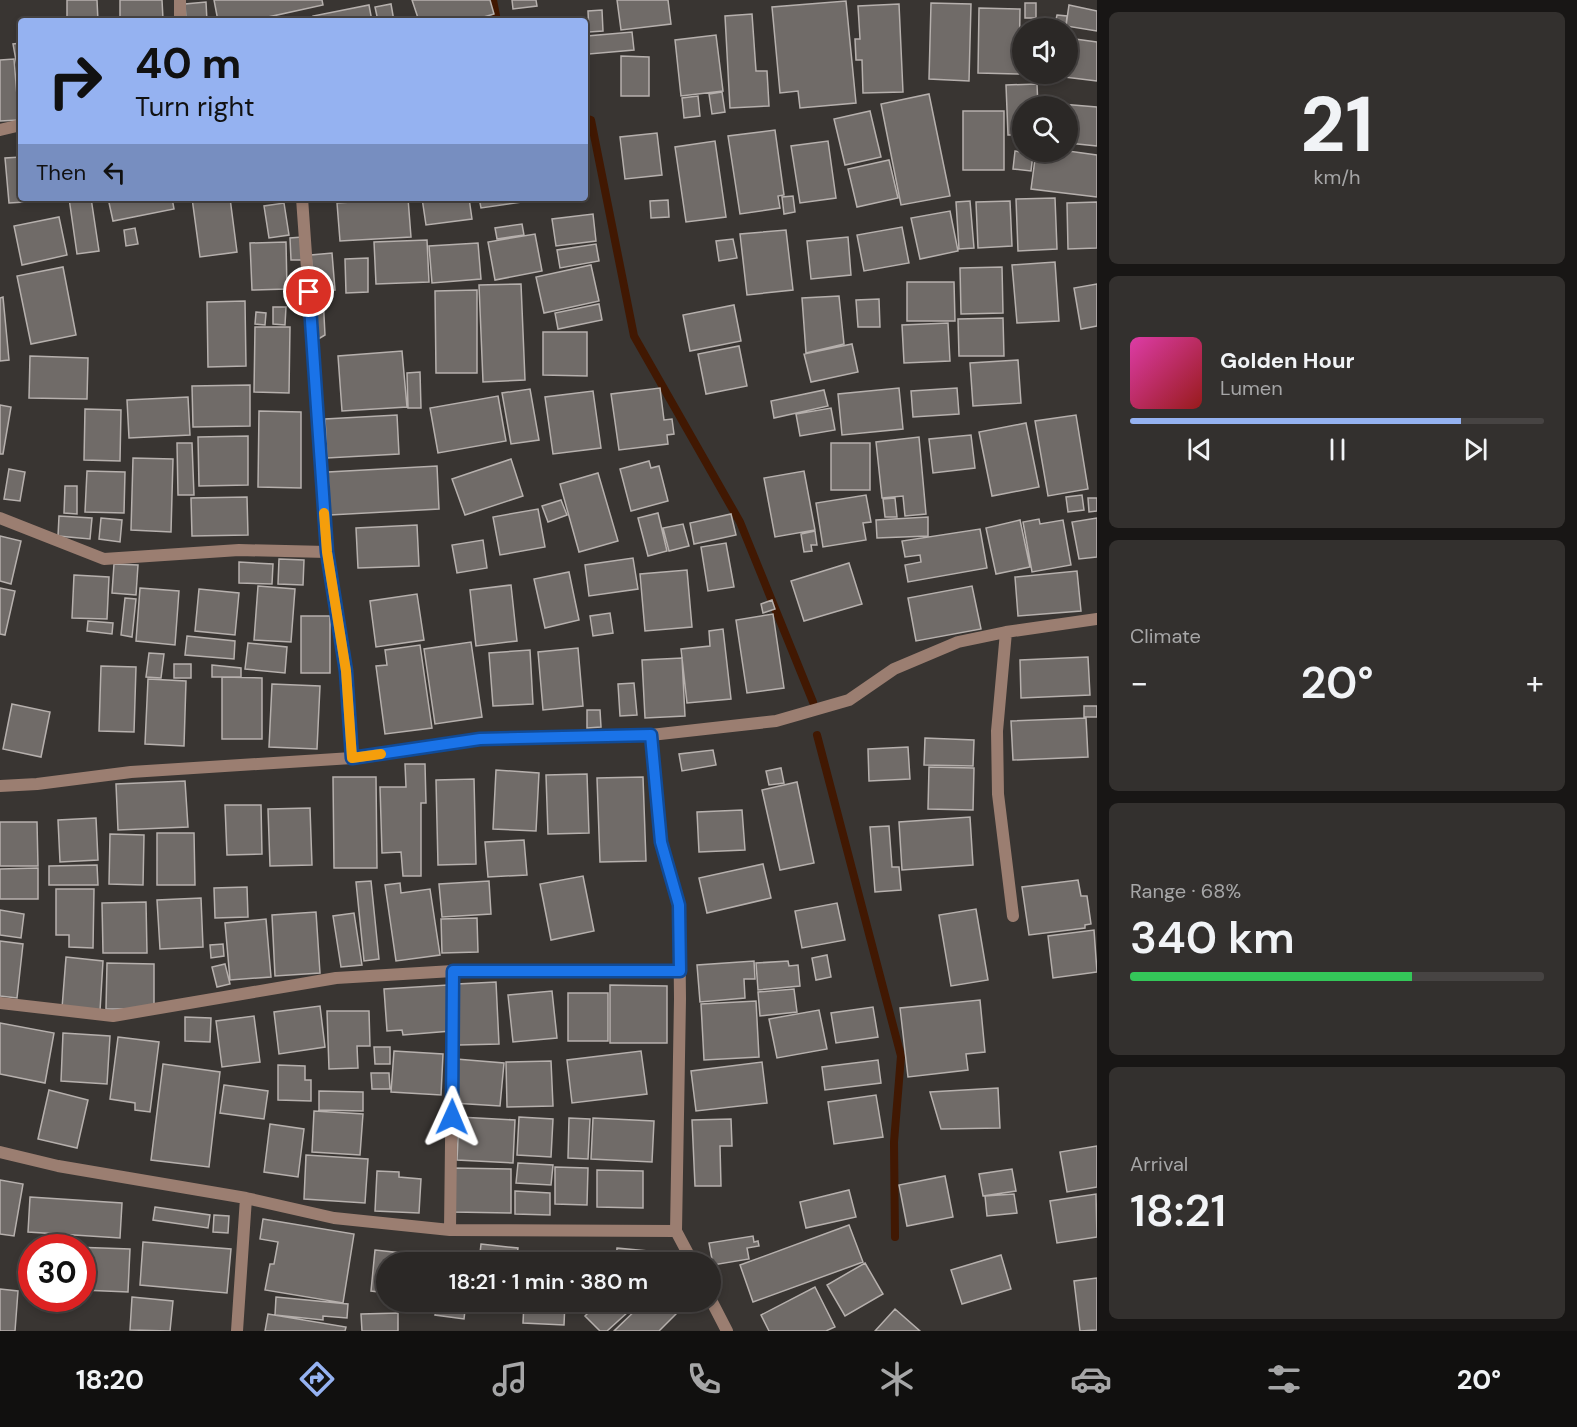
<!DOCTYPE html>
<meta charset="utf-8">
<style>
body{margin:0;font-family:"DM Sans",sans-serif;background:#33302e;color:#f1f3f6;height:100vh;display:flex;flex-direction:column;font-size:22px;white-space:nowrap}
*{box-sizing:border-box;margin:0}
p{font-size:20px;color:#a6a6a7}
.icon{flex:none;width:33px;height:33px;fill:none;stroke:currentColor;stroke-width:2;stroke-linecap:round;stroke-linejoin:round}
.map{position:relative;flex:1;overflow:hidden}
.details{display:flex;flex-direction:column;gap:12px;padding:12px;background:#181615;width:480px}
.details>*{flex:none}
.banner{position:absolute;left:18px;top:18px;width:570px;height:183px;border-radius:6px;box-shadow:0 3px 9px #0003,0 0 0 2px #474443;background:#95b2f1;color:#111;overflow:hidden}
.tools{position:absolute;left:1012px;top:18px;display:grid;gap:12px}
.tools a{display:grid;place-items:center;width:66px;height:66px;border-radius:50%;background:#2b2826;box-shadow:0 3px 9px #0003,0 0 0 2px #474443;font-size:30px}
.speed{position:absolute;left:18px;top:1234px;display:flex;gap:12px;font-size:30px;font-weight:700;text-align:center}
.speed>*{display:grid;place-content:center;width:78px;height:78px;border-radius:50%;background:#2b2826;box-shadow:0 3px 9px #0003,0 0 0 2px #474443;line-height:1}
.speed .limit{border:9px solid #d22;background:#fff;color:#111}
.pin{position:absolute;display:grid;place-items:center;width:51px;height:51px;color:#fff;margin:-26px;border:3px solid #fff;border-radius:50%;box-shadow:0 2px 6px #0007}
.me{position:absolute;width:66px;margin:-33px;rotate:1deg;stroke-linejoin:round;filter:drop-shadow(0 0 4px #0008)}
.turn{display:flex;align-items:center;gap:21px;height:126px;padding:0 18px;font-size:27px}
.turn .icon{width:78px;height:78px;stroke-width:2.5}
.turn b{display:block;font-size:42px;line-height:51px}
.then{display:flex;align-items:center;height:57px;padding:0 18px;background:#0003;gap:12px;font-size:22px}
.big{font-size:45px;font-weight:600;line-height:1.1}
.details .widget{flex:1;display:flex;flex-direction:column;justify-content:center;gap:9px;min-width:0;padding:0 21px;border-radius:9px;background:#33302e}
.details .dial{align-items:center;gap:0}
.dial b{font-size:78px;line-height:1}
.song{display:flex;align-items:center;gap:18px}
.cover{width:72px;height:72px;border-radius:9px;background:linear-gradient(135deg,hsl(320 70% 55%),hsl(0 70% 35%))}
.played{height:6px;border-radius:3px;background:linear-gradient(90deg,#95b2f1 80%,#474443 80%)}
.keys{display:flex;justify-content:space-around;direction:ltr}
.heat{display:flex;justify-content:space-between;align-items:center;font-size:33px;direction:ltr}
.charge{height:9px;border-radius:4px;background:linear-gradient(90deg,#34c759 68%,#474443 0)}
.trip{position:absolute;left:376px;top:1252px;width:345px;height:60px;border-radius:30px;background:#2b2826;box-shadow:0 3px 9px #0003,0 0 0 2px #474443;font-weight:600;line-height:60px;text-align:center}
.dock{display:flex;height:96px;justify-content:space-around;align-items:center;background:#11100f;color:#a6a6a7}
.dock .icon{width:42px;height:42px}
.dock .current{color:#95b2f1}
.dock b{font-size:27px;color:#f1f3f6}
main{display:flex;flex:1;min-height:0}
.map>svg:first-child{display:block}
.lines{fill:none;stroke-linecap:round;stroke-linejoin:round}
.stream{stroke:#411802;stroke-width:8}
.building{fill:#706b68;stroke:#b6b0ad;stroke-width:1.5}
.street{stroke:#9b7e71;stroke-width:12}
.route-casing{stroke:#114b97;stroke-width:15}
.route{stroke:#1a73e8;stroke-width:10}
.slow{stroke:#f59e0b;stroke-width:10}
</style>
<main>
<div class="map">
<svg width="1097" height="1331" viewBox="0 0 1097 1331">
<rect width="100%" height="100%" fill="#393532"/>
<g class="lines">
<!-- stream -->
<path class="stream" d="M493 0 497 21
M585 118 591 120 634 336 740 522 813 702
M817 735 901 1056 894 1142 895 1237"/>
</g>
<!-- building -->
<path class="building" d="M67 0H97L98 21H67Z
M120 0H162L163 19 120 20Z
M214 0H322L323 5 250 21H218Z
M412 0H490L494 14 470 21H419Z
M512 0H536L537 6 513 9Z
M617 0H668L671 24 621 30Z
M846 1 856 103 800 108 798 91 780 93 772 7Z
M206 2 207 21H186L185 4Z
M931 3 971 4 969 81 929 79Z
M1025 3H1036V18H1025Z
M391 4 394 21H378L375 7Z
M899 4 903 92 863 93 862 60H856L855 39H860L858 6Z
M369 5 372 21H314L313 16Z
M1069 5 1097 11V31L1066 26Z
M979 8 1020 9 1019 74 978 73Z
M602 10 603 31 589 32 588 11Z
M752 14 756 71H767L769 106 730 108 725 16Z
M1057 15 1067 16 1066 26 1055 24Z
M632 32 634 50 589 54 587 36Z
M716 35 723 91 681 96 675 40Z
M1068 38 1097 42V81L1048 75 1068 74Z
M21 43V88L13 44Z
M621 56 649 57V96H621Z
M14 59 19 120 0 121V60Z
M1037 84 1038 106H1023V135H1008L1006 85Z
M722 92 725 112 712 114 709 94Z
M929 94 950 196 901 205 881 104Z
M698 96 700 116 684 118 682 98Z
M1049 103 1097 107V146L1068 143V106H1048Z
M870 111 881 157 845 165 834 119Z
M963 111H1004V170H963Z
M775 130 784 195 778 196 780 208 740 214 728 136Z
M657 133 662 175 625 179 620 137Z
M715 141 726 217 686 222 675 147Z
M828 141 836 198 800 203 791 146Z
M1015 151 1033 154 1031 171 1013 169Z
M1068 151 1097 155V197L1031 189 1036 152Z
M21 157V198H59V200L9 203 5 158Z
M889 160 898 198 857 207 848 169Z
M793 196 795 212 784 214 782 197Z
M69 198H91L99 251 77 254Z
M108 198H172L174 209 113 221Z
M192 198H230L237 252 200 257Z
M408 198 411 237 340 241 337 203Z
M422 198H469L472 219 426 225Z
M479 198H535V200L481 208Z
M1055 198 1057 249 1018 251 1016 199Z
M668 200 669 217 651 218 650 201Z
M970 201 974 248 959 249 956 202Z
M1010 201 1012 246 978 248 976 202Z
M1097 202V248L1068 249 1067 203Z
M284 203 289 235 269 238 264 206Z
M950 211 958 251 920 259 911 218Z
M593 214 596 241 556 246 552 219Z
M59 217 67 255 22 265 14 226Z
M522 224 524 235 497 239 495 228Z
M902 227 909 263 864 271 857 235Z
M135 228 138 244 126 246 124 230Z
M786 230 793 290 747 295 740 234Z
M535 234 542 271 495 280 488 242Z
M302 237 303 260H291L290 238Z
M848 237 851 275 811 279 807 241Z
M733 239 737 258 719 261 716 241Z
M427 240 429 282 376 284 374 242Z
M286 242 287 289 252 290 250 243Z
M478 243 481 279 432 283 429 246Z
M596 244 599 261 560 268 557 250Z
M332 253 335 290 314 292 311 255Z
M368 258V292L346 293 345 259Z
M1055 262 1059 321 1017 323 1012 265Z
M591 265 599 301 544 313 536 277Z
M63 267 76 335 31 344 17 276Z
M1002 267 1003 313 961 314 960 268Z
M907 282H954L955 321H907Z
M521 284 525 380 483 382 479 285Z
M1097 284V326L1081 329 1074 288Z
M477 290V373H436L435 291Z
M313 296H323L325 335 315 341Z
M839 296 844 344 806 353 802 298Z
M3 297 9 360 0 361V298Z
M879 299 880 327H858L856 300Z
M245 301 246 366 208 367 207 302Z
M599 304 602 320 558 329 555 313Z
M734 305 741 341 690 351 683 315Z
M273 307H286L285 325 273 324Z
M256 312 266 313 265 325 255 324Z
M1003 318 1004 356H959L958 319Z
M948 323 950 361 904 363 902 325Z
M255 327H290L289 393 254 392Z
M543 332H587V376L543 375Z
M852 344 858 372 811 382 804 354Z
M739 346 747 386 706 394 698 354Z
M402 351 407 407 342 411 338 356Z
M30 356 88 358 87 399 29 398Z
M1018 360 1021 403 973 406 970 363Z
M420 372 421 408H408L407 373Z
M250 385V426L193 427 192 386Z
M660 388 664 420 672 419 674 434 667 435 668 444 619 450 611 394Z
M899 388 903 429 842 435 838 394Z
M957 388 959 414 913 417 911 391Z
M530 389 539 440 511 444 502 393Z
M824 390 828 406 774 418 771 401Z
M593 391 601 448 553 454 545 397Z
M498 396 506 441 438 453 430 408Z
M188 397 190 435 129 438 127 400Z
M0 405 11 407 3 454H0Z
M831 408 835 430 800 436 796 414Z
M85 409 121 410 120 461 84 460Z
M259 411 301 412V488L258 487Z
M397 415 399 454 327 458 325 419Z
M1076 415 1088 489 1048 496 1035 421Z
M1026 423 1039 487 992 496 979 432Z
M971 435 975 468 933 473 929 439Z
M248 436V485L199 486 198 437Z
M919 437 926 514 905 516 903 496 882 498 876 442Z
M177 443H192L194 495H178Z
M831 443H870V490H831Z
M133 458 173 459 171 532 131 530Z
M511 459 523 496 465 515 452 479Z
M649 461 651 468 659 466 668 501 631 511 620 469Z
M437 466 439 509 330 515 328 472Z
M9 469 25 472 20 501 4 499Z
M87 471 125 472 124 513 85 512Z
M804 471 815 530 775 537 764 478Z
M598 473 618 541 579 552 560 484Z
M65 486H77V514L64 513Z
M866 495 871 522 863 523 866 540 823 547 816 503Z
M1082 495 1084 510 1068 512 1066 497Z
M247 497 248 535 192 536 191 498Z
M895 498 897 517H885L883 499Z
M1088 498H1097V511L1089 512Z
M561 500 567 515 548 522 542 506Z
M538 509 545 547 500 555 493 517Z
M658 513 667 551 648 556 638 518Z
M731 514 736 535 694 544 690 523Z
M59 516 92 518 90 539 58 536Z
M928 517V536L877 538 876 520Z
M101 518 122 520 120 542 99 539Z
M1097 518V557L1079 559 1072 522Z
M1039 519 1040 524 1063 520 1071 565 1032 572 1023 522Z
M1020 520 1030 567 996 574 986 528Z
M683 524 689 546 669 551 663 528Z
M417 525 419 566 358 568 356 528Z
M980 529 987 568 908 582 905 565 921 562 920 555 905 557 902 541Z
M815 531 817 545H811L812 551 804 552 801 534Z
M0 536 21 541 11 584 0 581Z
M483 540 487 568 457 573 452 545Z
M726 543 734 587 708 591 701 547Z
M633 558 638 589 589 596 585 565Z
M279 559 304 560 303 585 278 584Z
M239 562 273 564 272 584 239 583Z
M849 563 862 604 804 621 791 581Z
M114 564 138 565 136 595 112 593Z
M687 570 692 627 645 631 640 574Z
M1077 571 1081 611 1018 616 1015 577Z
M569 572 579 620 545 628 534 579Z
M74 575 109 577 107 619 72 618Z
M511 585 517 641 476 646 470 590Z
M258 586 295 589 291 642 254 640Z
M972 586 981 629 916 641 908 598Z
M0 588 15 591 5 635 0 634Z
M140 588 179 591 175 645 136 641Z
M199 589 239 593 235 635 195 631Z
M417 594 424 640 376 647 370 601Z
M125 598 136 599 132 637 121 635Z
M772 600 775 609 763 613 761 604Z
M610 613 613 633 593 636 590 616Z
M773 614 784 688 747 693 736 620Z
M301 616H330V673H301Z
M88 621 113 623 112 634 87 631Z
M723 629 731 699 687 703 681 649 710 646 709 631Z
M187 636 235 641 234 659 185 655Z
M471 642 482 717 435 724 424 649Z
M248 643 287 647 285 673 245 669Z
M420 645 432 728 385 734 376 666 387 665 385 650Z
M578 648 583 706 543 710 538 652Z
M530 650 533 704 493 706 489 653Z
M149 653 164 654 161 678 146 677Z
M1088 657 1090 695 1021 698 1020 660Z
M682 658 685 716 645 718 642 660Z
M174 664H191V678H174Z
M212 665 241 668V677H212Z
M101 666 136 667 134 732 99 731Z
M222 677 262 678V739H222Z
M148 679 186 681 184 746 145 744Z
M634 683 637 715 620 716 618 684Z
M272 684 320 686 317 749 269 747Z
M12 704 50 712 41 757 3 749Z
M1084 706H1097V717H1084Z
M587 710H600L601 727 587 728Z
M1086 718 1088 757 1013 760 1011 721Z
M925 738 974 740 973 766 924 765Z
M908 747 910 779 869 781 868 749Z
M713 750 716 765 682 771 679 754Z
M405 764H425L426 803H421V876H403L401 852 382 853 380 787H406Z
M929 767 974 768 973 810 928 809Z
M781 768 784 783 769 785 766 771Z
M496 770 539 773 536 831 493 829Z
M587 774 589 833 548 834 546 775Z
M333 777H376L377 868H334Z
M643 777 646 861 600 862 597 778Z
M474 779 476 864 438 865 436 780Z
M185 781 188 827 118 830 116 784Z
M797 782 814 863 780 870 762 790Z
M225 805H261L262 854 227 855Z
M310 808 312 865 270 866 268 809Z
M742 810 745 850 699 852 697 812Z
M970 817 973 865 902 870 899 822Z
M96 818 98 860 60 862 58 820Z
M0 822H37L38 866H0Z
M889 826 892 867H899L901 890 875 892 870 827Z
M157 833H194L195 885H157Z
M110 834 144 835 143 885 109 884Z
M524 840 527 875 488 877 485 842Z
M763 864 771 898 707 913 699 878Z
M97 865 98 885H49V866Z
M38 868V899H0V869Z
M583 876 594 931 551 940 540 884Z
M1078 880 1081 896H1087L1091 924 1085 925V928L1029 935 1022 887Z
M371 881 379 959 364 961 356 882Z
M489 881 491 914 442 917 439 884Z
M400 883 401 893 430 889 440 955 396 961 385 885Z
M247 887 248 917 215 918 214 888Z
M56 889H94L93 948 69 947V935H56Z
M201 898 203 947 160 949 157 900Z
M146 902 147 953H103L102 903Z
M837 903 845 940 802 948 795 911Z
M976 909 988 980 951 986 939 915Z
M0 910 24 914 21 938 0 935Z
M316 912 320 973 275 976 272 915Z
M354 913 362 965 341 967 333 916Z
M477 918 478 952 442 953 441 919Z
M266 919 271 977 230 980 225 923Z
M1094 930 1097 972 1053 978 1048 936Z
M0 941 23 944 17 998 0 996Z
M223 944 224 956 211 958 210 945Z
M827 955 831 977 816 980 812 958Z
M66 957 103 961 100 1011 62 1008Z
M754 961 755 979H744L745 998 700 1002 697 965Z
M788 961 789 966 798 965 800 986 758 990 756 963Z
M107 963 154 964V1009H106Z
M225 964 230 984 217 987 212 967Z
M496 982 499 1044 459 1045 457 984Z
M448 985 451 1031 403 1035 402 1030 387 1031 384 989Z
M610 985 667 986V1043H610Z
M794 989 797 1012 760 1016 758 992Z
M552 991 557 1038 513 1042 508 995Z
M568 993H608V1041H568Z
M980 1000 985 1052 966 1054 968 1070 908 1077 900 1008Z
M756 1001 759 1057 704 1060 701 1004Z
M320 1006 325 1047 279 1054 274 1012Z
M873 1007 878 1037 836 1043 831 1013Z
M819 1010 827 1049 777 1058 769 1019Z
M327 1011H369L370 1046H357L358 1068 329 1069Z
M254 1016 260 1062 222 1067 216 1021Z
M185 1017 211 1018 210 1042 185 1041Z
M0 1023 54 1033 45 1083 0 1074Z
M63 1033 110 1036 107 1084 61 1081Z
M118 1037 159 1042 150 1112 135 1110V1103L110 1099Z
M374 1047H390V1064H375Z
M394 1051 443 1054 441 1095 391 1092Z
M641 1051 647 1094 572 1103 567 1060Z
M456 1059 504 1063 500 1106 453 1103Z
M878 1060 881 1083 825 1090 822 1067Z
M551 1061 553 1106 507 1107 506 1062Z
M762 1062 767 1103 696 1111 691 1071Z
M163 1064 220 1072 209 1167 151 1160Z
M278 1065 305 1066V1080H311V1101L278 1100Z
M371 1073H389L390 1089H372Z
M224 1085 268 1091 264 1119 220 1113Z
M998 1088 1000 1128 941 1129 930 1092Z
M49 1090 88 1100 77 1148 38 1139Z
M319 1091 363 1092V1111L319 1110Z
M876 1095 883 1137 834 1144 828 1102Z
M314 1111 363 1114 360 1155 312 1152Z
M459 1117 515 1120 513 1163 457 1160Z
M519 1117 553 1119 551 1157 517 1155Z
M569 1118 590 1119 588 1159 568 1158Z
M593 1118 654 1121 652 1162 591 1159Z
M731 1119 732 1146H720L721 1186H695L692 1120Z
M270 1124 304 1129 298 1177 264 1172Z
M1097 1146V1187L1067 1192 1060 1152Z
M306 1155 368 1159 365 1203 304 1199Z
M518 1163 553 1165 551 1185 516 1183Z
M555 1167 588 1168 587 1205 555 1204Z
M453 1168 511 1169V1213L453 1212Z
M1012 1169 1016 1191 983 1196 979 1174Z
M597 1170 643 1171V1208L597 1207Z
M377 1171 399 1172V1177L421 1179 419 1213 375 1211Z
M945 1176 953 1217 907 1226 899 1185Z
M0 1180 23 1184 14 1236 0 1234Z
M849 1190 856 1217 806 1228 800 1202Z
M515 1191 550 1193V1215L515 1214Z
M1014 1194 1017 1213 987 1216 985 1196Z
M1096 1194 1097 1237 1057 1243 1050 1201Z
M30 1197 122 1203 120 1238 28 1232Z
M155 1207 210 1215 208 1228 153 1220Z
M214 1215 229 1216 228 1233 213 1232Z
M263 1219 354 1234 343 1303 265 1290 270 1264H274L278 1242 260 1239Z
M849 1225 863 1262 753 1302 740 1265Z
M753 1236 754 1242 758 1241 759 1246 747 1248 749 1259 713 1265 709 1243Z
M143 1242 231 1249 227 1293 140 1285Z
M481 1244 518 1248 516 1263H479Z
M73 1247 130 1249 128 1292 82 1290V1248Z
M617 1248 648 1251 647 1263H616Z
M375 1250 430 1256 429 1263H387V1293L371 1291Z
M1001 1255 1011 1289 962 1304 951 1270Z
M442 1256 471 1259 470 1263H441Z
M865 1263 883 1294 845 1316 827 1285Z
M1097 1278V1330L1080 1331 1074 1281Z
M815 1287 835 1327 826 1331H769L761 1315Z
M0 1289 18 1291 15 1331H0Z
M132 1297 173 1301 170 1331 130 1330Z
M276 1297 348 1304 347 1318 323 1316V1320L275 1315Z
M437 1302H466L464 1319 435 1315Z
M524 1302H565L564 1325 523 1323Z
M589 1302H639L607 1331H600L585 1316 594 1307Z
M644 1302H673L680 1310 659 1331H614Z
M895 1309 920 1331H875Z
M398 1313V1331H362L361 1314Z
M268 1314 346 1327 345 1331H265Z"/>
<g class="lines">
<!-- street -->
<path class="street" d="M180 21V0
M0 130 21 125
M302 198 327 552 346 671 352 758
M0 518 104 559 239 550 327 552
M1006 632 997 731 998 794 1013 916
M651 735 661 842 679 905 680 999 676 1231 693 1263
M0 786 37 784 131 772 352 758 480 739 651 735 776 721 849 700 894 669 958 642 1006 632 1097 619
M0 1003 113 1016 336 978 453 971H680
M0 1152 58 1166 246 1198 334 1218 450 1230 676 1231
M450 1230 453 971
M711 1300 727 1331
M237 1331 246 1198"/>
</g>
<g class="lines">
<!-- route casing -->
<g class="route-casing">
<path id="route" d="M309 292 327 552 346 671 352 758 480 739 651 735 661 842 679 905 680 971H453L452 1117"/>
</g>
<!-- route -->
<use href="#route" class="route"/>
<!-- slow -->
<path class="slow" d="M324 513 327 552 346 671 352 758 381 754"/>
</g>
</svg>
<div class="tools">
<a><svg class="icon" aria-label="sound" viewBox="0 0 24 24"><path d="M4 9h4l5-4v14l-5-4H4zM17 9q2 3 0 6"/></svg></a>
<a><svg class="icon" aria-label="search" viewBox="0 0 24 24"><circle cx="10" cy="10" r="6"/><path d="M15 15l6 6"/></svg></a>
</div>
<div class="speed"><div class="limit">30</div></div>
<div class="pin" style="left:309px;top:292px;background:#d93025"><svg class="icon" aria-label="arrive" viewBox="0 0 24 24"><path d="M6 21V4h12l-3 4 3 4H6"/></svg></div>
<svg class="me" style="left:452px;top:1117px" viewBox="-20 -20 40 40"><path d="M0-17L14 15 0 8-14 15z" fill="#1a73e8" stroke="#fff" stroke-width="4"/></svg>
<div class="trip">18:21 · 1 min · 380 m</div>
<div class="banner">
<div class="turn"><svg class="icon" aria-label="right" viewBox="0 0 24 24"><path d="M7 20v-9h11M14 6l5 5-5 5"/></svg><div><b>40 m</b>Turn right</div></div>
<div class="then">Then<svg class="icon" aria-label="left" viewBox="0 0 24 24"><path d="M17 20v-9H6M10 6l-5 5 5 5"/></svg></div>
</div>
</div>
<section class="details">
<div class="widget dial"><b>21</b><p>km/h</p></div>
<div class="widget">
<div class="song"><i class="cover"></i><div><b>Golden Hour</b><p>Lumen</p></div></div>
<div class="played"></div>
<div class="keys"><svg class="icon" aria-label="previous" viewBox="0 0 24 24"><path d="M18 5L8 12l10 7zM5 5v14"/></svg><svg class="icon" aria-label="pause" viewBox="0 0 24 24"><path d="M8 5v14M16 5v14"/></svg><svg class="icon" aria-label="next" viewBox="0 0 24 24"><path d="M6 5l10 7-10 7zM19 5v14"/></svg></div>
</div>
<div class="widget"><p>Climate</p>
<div class="heat"><a>−</a><b class="big">20°</b><a>+</a></div>
</div>
<div class="widget"><p>Range · 68%</p><b class="big">340 km</b><div class="charge"></div></div>
<div class="widget"><p>Arrival</p><b class="big">18:21</b></div>
</section>
</main>
<nav class="dock">
<b>18:20</b>
<svg class="icon current" aria-label="directions" viewBox="0 0 24 24"><path d="M12 3l9 9-9 9-9-9zM9 14v-3h6M13 9l2 2-2 2"/></svg>
<svg class="icon" aria-label="music" viewBox="0 0 24 24"><path d="M9 18V5l10-2v13"/><circle cx="6" cy="18" r="3"/><circle cx="16" cy="16" r="3"/></svg>
<svg class="icon" aria-label="phone" viewBox="0 0 24 24"><path d="M5 4h4l2 5-3 2q2 4 5 5l2-3 5 2v4C11 20 4 13 5 4z"/></svg>
<svg class="icon" aria-label="climate" viewBox="0 0 24 24"><path d="M12 3v18M4 7l16 10M4 17L20 7"/></svg>
<svg class="icon" aria-label="car" viewBox="0 0 24 24"><path d="M5 17H2v-5l4-1 3-4h7l3 4 3 1v5h-3M9 17h6M6 11h13"/><circle cx="7" cy="17" r="2"/><circle cx="17" cy="17" r="2"/></svg>
<svg class="icon" aria-label="filters" viewBox="0 0 24 24"><path d="M4 7h16M4 17h16"/><circle cx="9" cy="7" r="2"/><circle cx="15" cy="17" r="2"/></svg>
<b>20°</b>
</nav>
